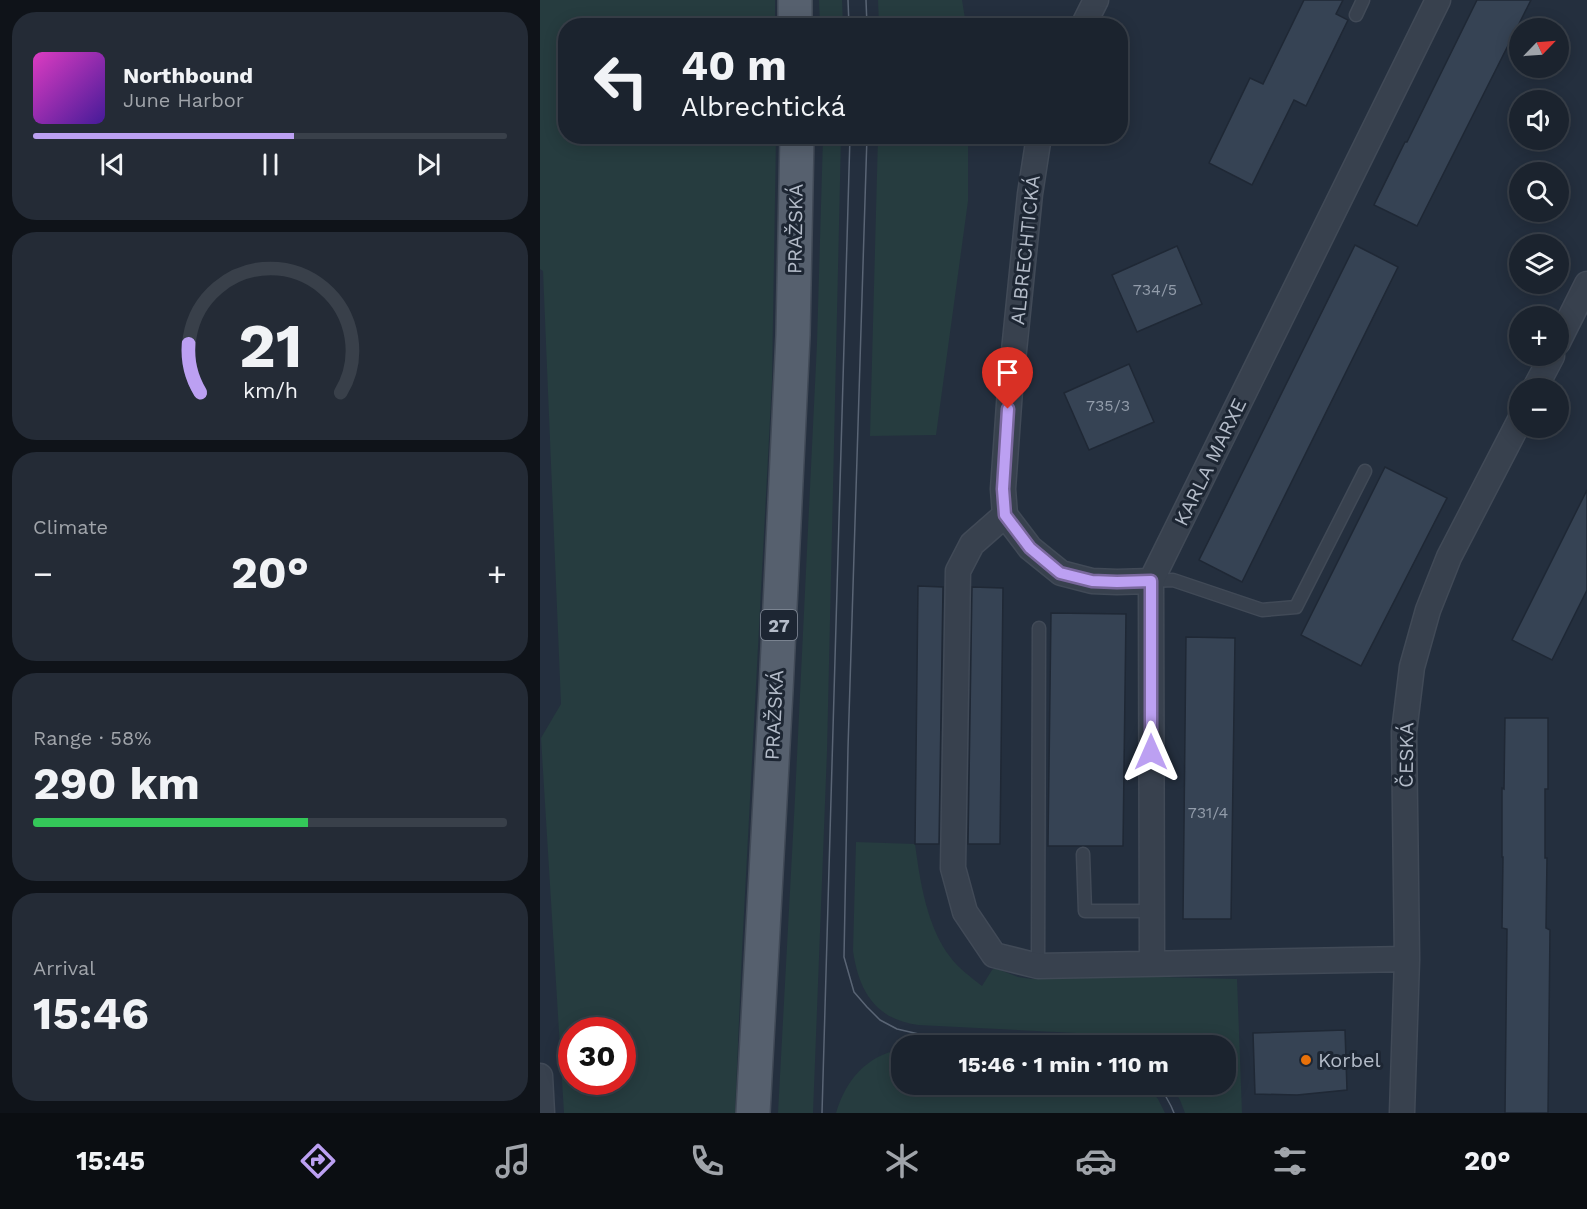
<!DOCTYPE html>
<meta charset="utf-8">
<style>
body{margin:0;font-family:"Work Sans",sans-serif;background:#242b36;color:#f1f3f6;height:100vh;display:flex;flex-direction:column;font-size:22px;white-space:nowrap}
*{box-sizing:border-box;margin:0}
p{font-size:20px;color:#a0a4aa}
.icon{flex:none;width:33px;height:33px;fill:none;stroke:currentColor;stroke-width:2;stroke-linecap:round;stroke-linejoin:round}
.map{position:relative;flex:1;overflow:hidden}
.panel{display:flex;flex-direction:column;gap:12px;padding:12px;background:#0f1319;width:540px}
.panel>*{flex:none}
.banner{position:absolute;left:18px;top:18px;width:570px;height:126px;border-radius:24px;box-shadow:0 3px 15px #0003,0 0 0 2px #39404a;background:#1b232e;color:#f1f3f6;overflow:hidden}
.needle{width:39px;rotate:65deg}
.tools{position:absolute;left:969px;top:18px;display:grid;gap:12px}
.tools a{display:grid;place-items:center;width:60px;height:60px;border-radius:50%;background:#1b232e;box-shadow:0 3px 15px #0003,0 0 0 2px #39404a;font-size:30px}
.speed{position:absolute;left:18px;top:1017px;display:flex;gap:12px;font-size:30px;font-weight:700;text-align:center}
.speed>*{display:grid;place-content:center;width:78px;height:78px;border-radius:50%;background:#1b232e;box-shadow:0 3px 15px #0003,0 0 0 2px #39404a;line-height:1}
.speed .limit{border:9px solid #d22;background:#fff;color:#111}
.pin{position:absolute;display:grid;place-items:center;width:51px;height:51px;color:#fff;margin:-62px -26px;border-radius:50% 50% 50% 0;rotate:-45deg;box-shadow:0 0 6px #0007}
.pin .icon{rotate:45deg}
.me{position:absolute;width:66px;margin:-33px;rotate:0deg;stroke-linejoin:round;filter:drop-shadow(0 0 4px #0008)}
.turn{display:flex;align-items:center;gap:21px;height:126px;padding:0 24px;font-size:27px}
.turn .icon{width:78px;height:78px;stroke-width:2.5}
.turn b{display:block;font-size:42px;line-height:51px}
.big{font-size:45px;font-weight:700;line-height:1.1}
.panel .widget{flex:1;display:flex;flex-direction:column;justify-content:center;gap:9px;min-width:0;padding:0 21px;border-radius:24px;background:#242b36}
.panel .dial{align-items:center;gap:0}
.dial svg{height:156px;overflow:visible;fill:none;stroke:#39404a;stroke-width:7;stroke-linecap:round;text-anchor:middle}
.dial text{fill:#f1f3f6;stroke:none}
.song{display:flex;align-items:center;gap:18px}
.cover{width:72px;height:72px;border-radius:9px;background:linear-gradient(135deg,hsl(310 70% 55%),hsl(260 70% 35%))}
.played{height:6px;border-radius:3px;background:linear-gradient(90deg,#bca0f2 55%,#39404a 55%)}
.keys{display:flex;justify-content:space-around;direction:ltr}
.heat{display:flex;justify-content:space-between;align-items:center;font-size:33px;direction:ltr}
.charge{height:9px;border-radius:4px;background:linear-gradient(90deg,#34c759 58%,#39404a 0)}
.trip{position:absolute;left:351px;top:1035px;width:345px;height:60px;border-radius:24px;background:#1b232e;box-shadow:0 3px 15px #0003,0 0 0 2px #39404a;font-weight:700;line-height:60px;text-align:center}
.menu{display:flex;height:96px;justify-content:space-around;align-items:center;background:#0b0e12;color:#a0a4aa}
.menu .icon{width:42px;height:42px}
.menu .on{color:#bca0f2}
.menu b{font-size:27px;color:#f1f3f6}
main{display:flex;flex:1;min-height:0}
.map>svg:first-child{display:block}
.green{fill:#263c3f;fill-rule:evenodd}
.building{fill:#364354;stroke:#1f2835;stroke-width:1.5}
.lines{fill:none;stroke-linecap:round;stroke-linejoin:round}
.service-casing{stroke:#414a57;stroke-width:15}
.minor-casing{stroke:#414a57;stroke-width:27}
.primary-casing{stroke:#414a57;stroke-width:36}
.service{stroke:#38414e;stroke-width:12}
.minor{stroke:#38414e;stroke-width:24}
.primary{stroke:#56606e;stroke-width:33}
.tram{stroke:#5a6575;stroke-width:1.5}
.route-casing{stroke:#7a689d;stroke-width:15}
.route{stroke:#bca0f2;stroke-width:10}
.food-dot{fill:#e8710a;stroke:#1d2633;stroke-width:2}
.labels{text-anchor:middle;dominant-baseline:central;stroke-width:6;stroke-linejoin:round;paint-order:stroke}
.number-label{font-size:16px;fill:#929caa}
.shield{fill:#1d2633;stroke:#878f9c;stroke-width:1.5}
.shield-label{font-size:18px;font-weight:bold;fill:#b4bcc9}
.street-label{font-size:20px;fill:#b4bcc9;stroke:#1d2633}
.poi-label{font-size:20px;fill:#b4bcc9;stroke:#1d2633;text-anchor:start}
</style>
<main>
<section class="panel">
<div class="widget">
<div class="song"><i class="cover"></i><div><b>Northbound</b><p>June Harbor</p></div></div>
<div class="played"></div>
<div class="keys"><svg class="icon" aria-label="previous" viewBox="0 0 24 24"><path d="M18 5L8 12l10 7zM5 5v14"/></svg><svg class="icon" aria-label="pause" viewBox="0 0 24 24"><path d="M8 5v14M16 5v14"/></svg><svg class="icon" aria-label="next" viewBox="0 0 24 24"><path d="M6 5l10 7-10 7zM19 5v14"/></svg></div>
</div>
<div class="widget dial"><svg viewBox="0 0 100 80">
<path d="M14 69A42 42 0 1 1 86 69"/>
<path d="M14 69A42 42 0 0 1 8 44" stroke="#bca0f2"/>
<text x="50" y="56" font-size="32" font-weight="700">21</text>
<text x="50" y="72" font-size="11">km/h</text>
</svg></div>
<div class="widget"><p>Climate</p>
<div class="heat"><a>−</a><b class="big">20°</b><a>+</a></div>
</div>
<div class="widget"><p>Range · 58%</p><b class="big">290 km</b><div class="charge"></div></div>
<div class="widget"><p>Arrival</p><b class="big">15:46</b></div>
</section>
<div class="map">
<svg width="1047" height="1113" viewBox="0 0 1047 1113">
<rect width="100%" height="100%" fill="#242f3e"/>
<!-- green -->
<path class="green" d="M0 0H235V25L26 26V136L236 137 232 381 202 951 195 1113H24L1 738 21 704 3 271 0 269ZM32 1030H82V1082H32Z
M279 0H302L303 25H280Z
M338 0H422L426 25H339Z
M283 137H301L287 751 273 1113H238L255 798 277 343Z
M338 137H428V201L396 435 330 436Z
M316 842 375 844C380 881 387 928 411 958 419 969 431 977 442 986L452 970 455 968 478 977 492 979 583 976 697 979 702 1113H645L640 1100 631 1085 686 1084V1046L586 1045 573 1039 556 1034 378 1025C335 1019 319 991 313 951Z
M361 1049 362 1084 606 1085 618 1099 625 1113H296C306 1080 326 1056 361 1049Z"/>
<!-- building -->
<path class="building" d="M764 0H803L796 14 808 20 766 106 754 100 712 185 669 163 710 78 723 84Z
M937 0H991L877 226 834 205 865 142H867Z
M815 245 858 267 702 582 659 560Z
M637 246 662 304 597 332 572 275Z
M589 364 614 422 549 450 524 393Z
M845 467 907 498 821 666 761 635Z
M1047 490V590L1012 660 972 640Z
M378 586 403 587 399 844H375Z
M432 587 463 588 460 844H428Z
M511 613 586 614 583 846H508Z
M646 637 695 638 691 919H643Z
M965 718H1008V789H1005V858H1007L1006 928 1010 930 1008 1113H965L967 929 962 928 963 857H962V788L964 789Z
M805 1030 807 1090 757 1095 715 1094 713 1033Z"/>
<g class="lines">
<!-- service casing -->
<g class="service-casing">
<path id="service" d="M816 15 823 0
M611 581 633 580 722 610 756 607 825 471
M543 854 545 911H611
M498 966 499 628"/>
</g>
<!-- minor casing -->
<g class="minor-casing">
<path id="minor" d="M543 26 556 0
M499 136 490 194 470 390 463 489 465 515 490 548 521 573 552 581 577 582 611 581
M1018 342 1047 284
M995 388 1012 356
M465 515 432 544 418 571 413 868 425 912 454 955 498 966 867 959
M612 963 611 581 898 0
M0 1076 2 1113
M862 1113 867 959 864 732 872 667 888 610 909 557 980 420"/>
</g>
<!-- primary casing -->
<g class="primary-casing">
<path id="primary" d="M255 0V26
M213 1113 236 690 253 335 257 136"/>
</g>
<!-- service -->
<use href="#service" class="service"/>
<!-- minor -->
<use href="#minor" class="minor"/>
<!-- primary -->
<use href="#primary" class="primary"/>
<!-- tram -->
<path class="tram" d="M308 0 309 26
M326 0 327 26
M327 136 308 748 304 957 314 992 327 1007 340 1020 357 1029 383 1035 546 1044 553 1046
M619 1084 631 1106 634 1113
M282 1113 310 136"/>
</g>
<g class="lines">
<!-- route casing -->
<g class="route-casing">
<path id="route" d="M468 409 463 489 465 515 490 548 520 573 552 581 577 582 611 581V752"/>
</g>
<!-- route -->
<use href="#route" class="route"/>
</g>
<!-- markers -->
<circle class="food-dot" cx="766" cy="1060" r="6"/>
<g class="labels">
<!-- number labels -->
<g class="number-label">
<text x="615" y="289">734/5</text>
<text x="568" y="405">735/3</text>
<text x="668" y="812">731/4</text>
</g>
<!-- shield labels -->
<rect class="shield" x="221" y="610" width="36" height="30" rx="4.5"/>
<g class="shield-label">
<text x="239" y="625">27</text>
</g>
<!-- street labels -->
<g class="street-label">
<text transform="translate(255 229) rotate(-89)">PRAŽSKÁ</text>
<text transform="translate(485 250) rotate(-84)">ALBRECHTICKÁ</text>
<text transform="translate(670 462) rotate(-64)">KARLA MARXE</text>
<text transform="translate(234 715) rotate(-87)">PRAŽSKÁ</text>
<text transform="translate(866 755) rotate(-89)">ČESKÁ</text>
</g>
<!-- poi labels -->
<g class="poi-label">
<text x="778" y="1060">Korbel</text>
</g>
</g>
</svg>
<div class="tools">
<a><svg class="needle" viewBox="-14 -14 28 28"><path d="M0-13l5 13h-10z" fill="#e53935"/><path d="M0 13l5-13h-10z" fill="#a0a4aa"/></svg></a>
<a><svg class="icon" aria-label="sound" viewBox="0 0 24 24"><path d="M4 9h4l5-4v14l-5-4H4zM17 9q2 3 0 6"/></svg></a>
<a><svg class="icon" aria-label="search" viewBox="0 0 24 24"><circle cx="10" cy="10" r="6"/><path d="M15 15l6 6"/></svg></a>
<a><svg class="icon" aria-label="layers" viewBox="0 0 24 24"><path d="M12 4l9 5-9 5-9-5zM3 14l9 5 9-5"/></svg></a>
<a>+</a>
<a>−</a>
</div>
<div class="speed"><div class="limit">30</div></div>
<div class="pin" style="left:468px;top:409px;background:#d93025"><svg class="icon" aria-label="arrive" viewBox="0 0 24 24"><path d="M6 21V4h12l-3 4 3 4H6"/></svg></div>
<svg class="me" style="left:611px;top:752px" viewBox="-20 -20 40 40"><path d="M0-17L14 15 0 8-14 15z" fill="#bca0f2" stroke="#fff" stroke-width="4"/></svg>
<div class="trip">15:46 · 1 min · 110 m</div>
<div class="banner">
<div class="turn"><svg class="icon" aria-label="left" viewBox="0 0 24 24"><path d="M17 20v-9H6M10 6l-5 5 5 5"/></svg><div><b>40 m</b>Albrechtická</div></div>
</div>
</div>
</main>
<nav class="menu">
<b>15:45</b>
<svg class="icon on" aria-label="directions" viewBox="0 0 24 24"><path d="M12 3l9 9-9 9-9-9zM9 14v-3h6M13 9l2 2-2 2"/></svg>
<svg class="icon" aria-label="music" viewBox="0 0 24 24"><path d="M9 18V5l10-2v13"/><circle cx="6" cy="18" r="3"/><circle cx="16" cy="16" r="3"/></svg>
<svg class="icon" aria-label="phone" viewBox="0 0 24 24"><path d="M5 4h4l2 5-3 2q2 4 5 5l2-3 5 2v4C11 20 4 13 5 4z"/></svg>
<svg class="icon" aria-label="climate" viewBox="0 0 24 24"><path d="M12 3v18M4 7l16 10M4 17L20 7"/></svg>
<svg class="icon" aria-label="car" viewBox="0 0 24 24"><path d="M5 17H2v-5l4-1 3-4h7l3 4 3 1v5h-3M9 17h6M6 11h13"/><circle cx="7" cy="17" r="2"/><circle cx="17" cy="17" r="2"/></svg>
<svg class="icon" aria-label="filters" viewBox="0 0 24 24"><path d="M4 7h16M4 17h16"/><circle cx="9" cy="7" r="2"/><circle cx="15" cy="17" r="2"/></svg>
<b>20°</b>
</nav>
